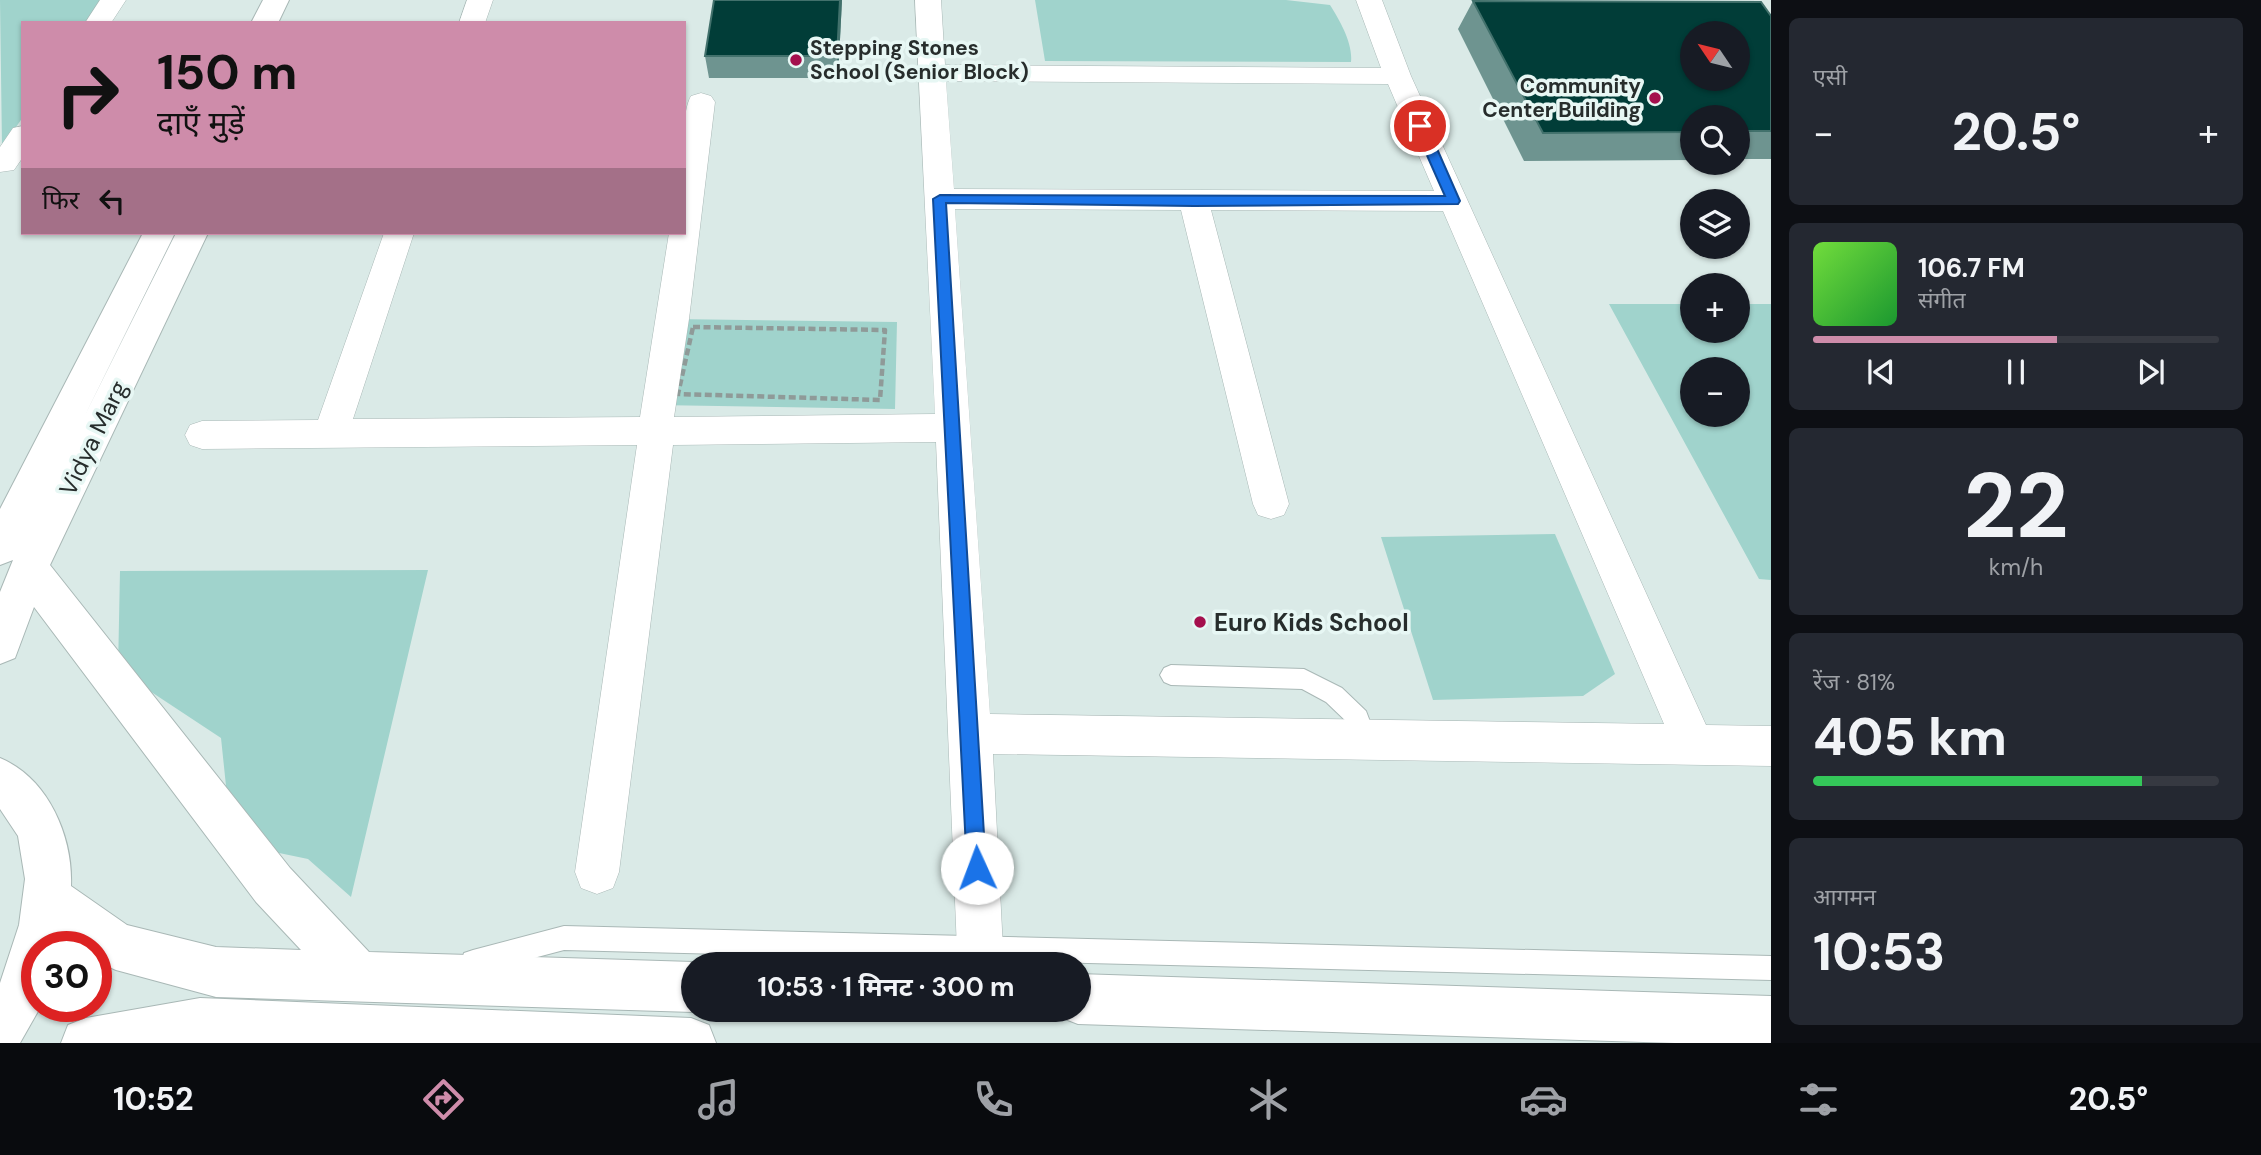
<!DOCTYPE html>
<html lang="hi">
<meta charset="utf-8">
<style>
body{margin:0;font-family:"DM Sans","Noto Sans Devanagari",sans-serif;background:#242831;color:#f1f3f6;height:100vh;display:flex;flex-direction:column;font-size:26px;white-space:nowrap}
*{box-sizing:border-box;margin:0}
p{font-size:23px;color:#9ea1a6}
.icon{flex:none;width:38px;height:38px;fill:none;stroke:currentColor;stroke-width:2;stroke-linecap:round;stroke-linejoin:round}
.map{position:relative;flex:1;overflow:hidden}
.sheet{display:flex;flex-direction:column;gap:18px;padding:18px;background:#0d0f14;width:490px}
.sheet>*{flex:none}
.banner{position:absolute;left:21px;top:21px;width:665px;height:214px;border-radius:0px;box-shadow:0 2px 5px #0004;background:#ce8caa;color:#111;overflow:hidden}
.needle{width:46px;rotate:305deg}
.fabs{position:absolute;left:1680px;top:21px;display:grid;gap:14px}
.fabs a{display:grid;place-items:center;width:70px;height:70px;border-radius:50%;background:#171b24;box-shadow:0 2px 5px #0004;font-size:35px}
.speed{position:absolute;left:21px;top:931px;display:flex;gap:14px;font-size:35px;font-weight:700;text-align:center}
.speed>*{display:grid;place-content:center;width:91px;height:91px;border-radius:50%;background:#171b24;box-shadow:0 2px 5px #0004;line-height:1}
.speed .limit{border:10px solid #d22;background:#fff;color:#111}
.pin{position:absolute;display:grid;place-items:center;width:60px;height:60px;color:#fff;margin:-30px;border:4px solid #fff;border-radius:50%;box-shadow:0 2px 7px #0007}
.me{position:absolute;width:77px;margin:-38px;rotate:358deg;stroke-linejoin:round;filter:drop-shadow(0 0 5px #0008)}
.turn{display:flex;align-items:center;gap:24px;height:147px;padding:0 21px;font-size:32px}
.turn .icon{width:91px;height:91px;stroke-width:2.5}
.turn b{display:block;font-size:49px;line-height:60px}
.then{display:flex;align-items:center;height:66px;padding:0 21px;background:#0003;gap:14px;font-size:26px}
.big{font-size:52px;font-weight:700;line-height:1.1}
.sheet .card{flex:1;display:flex;flex-direction:column;justify-content:center;gap:10px;min-width:0;padding:0 24px;border-radius:10px;background:#242831}
.sheet .dial{align-items:center;gap:0}
.dial b{font-size:91px;line-height:1}
.song{display:flex;align-items:center;gap:21px}
.cover{width:84px;height:84px;border-radius:10px;background:linear-gradient(135deg,hsl(100 70% 55%),hsl(130 70% 35%))}
.played{height:7px;border-radius:4px;background:linear-gradient(90deg,#ce8caa 60%,#363941 60%)}
.keys{display:flex;justify-content:space-around;direction:ltr}
.heat{display:flex;justify-content:space-between;align-items:center;font-size:38px;direction:ltr}
.charge{height:10px;border-radius:5px;background:linear-gradient(90deg,#34c759 81%,#363941 0)}
.trip{position:absolute;left:681px;top:952px;width:410px;height:70px;border-radius:35px;background:#171b24;box-shadow:0 2px 5px #0004;font-weight:700;line-height:70px;text-align:center}
.dock{display:flex;height:112px;justify-content:space-around;align-items:center;background:#090b0e;color:#9ea1a6}
.dock .icon{width:49px;height:49px}
.dock .active{color:#ce8caa}
.dock b{font-size:32px;color:#f1f3f6}
main{display:flex;flex:1;min-height:0}
.map>svg:first-child{display:block}
.green{fill:#a0d3cc;fill-rule:evenodd}
.lines{fill:none;stroke-linecap:round;stroke-linejoin:round}
.service-casing{stroke:#a9b8b6;stroke-width:2}
.minor-casing{stroke:#a9b8b6;stroke-width:1}
.secondary-casing{stroke:#a9b8b6;stroke-width:2}
.path{stroke:#8f9a98;stroke-width:4.5;stroke-dasharray:7 3.5;stroke-linecap:butt}
.service{fill:#fff;fill-rule:evenodd}
.minor{fill:#fff;fill-rule:evenodd}
.secondary{fill:#fff;fill-rule:evenodd}
.wall{fill:#6e9490}
.shaded-wall{fill:#42716c}
.building{fill:#013d38;stroke:#42716c;stroke-width:2;fill-rule:evenodd}
.route{fill:#1a73e8;stroke:#114b97;stroke-width:2}
.poi-dot{fill:#a40f4d;stroke:#e7f7f4;stroke-width:2.5}
.labels{text-anchor:middle;dominant-baseline:central;stroke-width:7;stroke-linejoin:round;paint-order:stroke}
.far-poi-label{font-size:21px;font-weight:bold;fill:#272d2c;stroke:#e7f7f4;text-anchor:start}
.street-label{font-size:24px;fill:#272d2c;stroke:#e7f7f4}
.poi-label{font-size:24px;font-weight:bold;fill:#272d2c;stroke:#e7f7f4;text-anchor:start}
</style>
<main>
<div class="map">
<svg width="1771" height="1043" viewBox="0 0 1771 1043">
<rect width="100%" height="100%" fill="#daeae7"/>
<!-- green -->
<path class="green" d="M0 0H103L87 23H23V117L2 147Z
M1035 0H1286L1330 5C1340 21 1353 43 1351 62L1045 61Z
M1609 304H1692V331H1738V304H1771V580L1759 579ZM1738 369V415H1692V369Z
M673 319 897 322 895 409 657 405Z
M1555 534 1615 674 1583 696 1433 700 1381 537Z
M428 570 351 897 308 859 232 843 221 738 118 670 120 571Z"/>
<g class="lines">
<!-- service casing -->
<g class="service-casing">
<path id="service" d="M1171 665 1304 669 1342 688 1366 711 1377 740 1374 747 1366 751 1358 747 1350 725 1326 702 1302 689 1171 685 1164 682 1160 675 1164 668Z
M564 926 1771 956V980L564 950 473 974 464 971 461 962 464 953 473 950Z"/>
</g>
<!-- minor casing -->
<g class="minor-casing">
<path id="minor" d="M100 0H126L111 23H85Z
M467 0H493L485 23H459Z
M915 0H941L945 65 1381 68 1356 0H1382L1411 76 1706 725 1771 726V766L993 754 1003 949 997 964H963L957 949 936 442 673 445 619 872 613 888 597 894 581 888 575 872 637 445 202 449 190 445 185 435 190 425 202 421 318 420 384 233H414L353 419 640 417 669 233H684C684 204 678 117 691 96L701 93 711 96 715 102 689 319 674 417 935 414ZM946 81 1388 84 1434 191 954 189ZM955 209 1181 210 1253 504 1258 515 1271 519 1284 515 1289 504 1211 210 1443 211 1664 724 990 714Z
M23 126V157L14 170 0 172V147L13 128Z"/>
</g>
<!-- secondary casing -->
<g class="secondary-casing">
<path id="secondary" d="M263 0H289L278 23H251Z
M143 233H175L86 413 176 233H208L50 565 290 868 369 952 693 962 698 964H693V1010H698L693 1012 216 997 116 970 96 961V947H76L64 938 61 947H37V1006H41L20 1043H0V983L19 925 25 879 18 836 0 809V758C48 778 73 836 71 886L127 925 216 947 301 950 256 902 34 607 15 658 0 664V592L13 560 0 565V509Z
M1078 974 1771 996V1043H1675L1078 1024 1060 1017 1058 1010H1078Z
M200 998 691 1018 709 1025 716 1043H61L68 1025 86 1018Z"/>
</g>
<!-- path -->
<path class="path" d="M693 327 885 330 880 400 678 394Z"/>
<!-- service -->
<use href="#service" class="service"/>
<!-- minor -->
<use href="#minor" class="minor"/>
<!-- secondary -->
<use href="#secondary" class="secondary"/>
</g>
<!-- wall -->
<path class="wall" d="M842 0 838 78H709L705 56Z
M1473 1 1771 16V159H1738V117H1692V160L1524 161 1458 29Z"/>
<!-- shaded-wall -->
<path class="shaded-wall" d="M840 0H842L838 78 837 56Z"/>
<!-- building -->
<path class="building" d="M714 0H840L837 56H705Z
M1473 1 1761 2 1771 16V131H1738V117H1692V132L1543 133ZM1692 33H1738V79H1692Z"/>
<!-- route -->
<path class="route" d="M1420 122 1427 126 1460 201 1458 204 1194 206 946 203 986 868 984 875 977 878 970 875 967 868 933 199 940 195 1445 196 1414 126Z"/>
<!-- markers -->
<g class="poi-dot">
<circle cx="796" cy="60" r="7"/>
<circle cx="1655" cy="98" r="7"/>
<circle cx="1200" cy="622" r="7"/>
</g>
<g class="labels">
<!-- far-poi labels -->
<g class="far-poi-label">
<text x="810" y="48">Stepping Stones<tspan x="810" dy="24">School (Senior Block)</tspan></text>
<text x="1641" y="86" text-anchor="end">Community<tspan x="1641" dy="24">Center Building</tspan></text>
</g>
<!-- street labels -->
<g class="street-label">
<text transform="translate(93 438) rotate(-64)">Vidya Marg</text>
</g>
<!-- poi labels -->
<g class="poi-label">
<text x="1214" y="622">Euro Kids School</text>
</g>
</g>
</svg>
<div class="fabs">
<a><svg class="needle" viewBox="-14 -14 28 28"><path d="M0-13l5 13h-10z" fill="#e53935"/><path d="M0 13l5-13h-10z" fill="#9ea1a6"/></svg></a>
<a><svg class="icon" aria-label="search" viewBox="0 0 24 24"><circle cx="10" cy="10" r="6"/><path d="M15 15l6 6"/></svg></a>
<a><svg class="icon" aria-label="layers" viewBox="0 0 24 24"><path d="M12 4l9 5-9 5-9-5zM3 14l9 5 9-5"/></svg></a>
<a>+</a>
<a>−</a>
</div>
<div class="speed"><div class="limit">30</div></div>
<div class="pin" style="left:1420px;top:126px;background:#d93025"><svg class="icon" aria-label="arrive" viewBox="0 0 24 24"><path d="M6 21V4h12l-3 4 3 4H6"/></svg></div>
<svg class="me" style="left:977px;top:868px" viewBox="-20 -20 40 40"><circle r="19" fill="#fff"/><path d="M0-13L10 11 0 6-10 11z" fill="#1a73e8"/></svg>
<div class="trip">10:53 · 1 मिनट · 300 m</div>
<div class="banner">
<div class="turn"><svg class="icon" aria-label="right" viewBox="0 0 24 24"><path d="M7 20v-9h11M14 6l5 5-5 5"/></svg><div><b>150 m</b>दाएँ मुड़ें</div></div>
<div class="then">फिर<svg class="icon" aria-label="left" viewBox="0 0 24 24"><path d="M17 20v-9H6M10 6l-5 5 5 5"/></svg></div>
</div>
</div>
<section class="sheet">
<div class="card"><p>एसी</p>
<div class="heat"><a>−</a><b class="big">20.5°</b><a>+</a></div>
</div>
<div class="card">
<div class="song"><i class="cover"></i><div><b>106.7 FM</b><p>संगीत</p></div></div>
<div class="played"></div>
<div class="keys"><svg class="icon" aria-label="previous" viewBox="0 0 24 24"><path d="M18 5L8 12l10 7zM5 5v14"/></svg><svg class="icon" aria-label="pause" viewBox="0 0 24 24"><path d="M8 5v14M16 5v14"/></svg><svg class="icon" aria-label="next" viewBox="0 0 24 24"><path d="M6 5l10 7-10 7zM19 5v14"/></svg></div>
</div>
<div class="card dial"><b>22</b><p>km/h</p></div>
<div class="card"><p>रेंज · 81%</p><b class="big">405 km</b><div class="charge"></div></div>
<div class="card"><p>आगमन</p><b class="big">10:53</b></div>
</section>
</main>
<nav class="dock">
<b>10:52</b>
<svg class="icon active" aria-label="directions" viewBox="0 0 24 24"><path d="M12 3l9 9-9 9-9-9zM9 14v-3h6M13 9l2 2-2 2"/></svg>
<svg class="icon" aria-label="music" viewBox="0 0 24 24"><path d="M9 18V5l10-2v13"/><circle cx="6" cy="18" r="3"/><circle cx="16" cy="16" r="3"/></svg>
<svg class="icon" aria-label="phone" viewBox="0 0 24 24"><path d="M5 4h4l2 5-3 2q2 4 5 5l2-3 5 2v4C11 20 4 13 5 4z"/></svg>
<svg class="icon" aria-label="climate" viewBox="0 0 24 24"><path d="M12 3v18M4 7l16 10M4 17L20 7"/></svg>
<svg class="icon" aria-label="car" viewBox="0 0 24 24"><path d="M5 17H2v-5l4-1 3-4h7l3 4 3 1v5h-3M9 17h6M6 11h13"/><circle cx="7" cy="17" r="2"/><circle cx="17" cy="17" r="2"/></svg>
<svg class="icon" aria-label="filters" viewBox="0 0 24 24"><path d="M4 7h16M4 17h16"/><circle cx="9" cy="7" r="2"/><circle cx="15" cy="17" r="2"/></svg>
<b>20.5°</b>
</nav>
